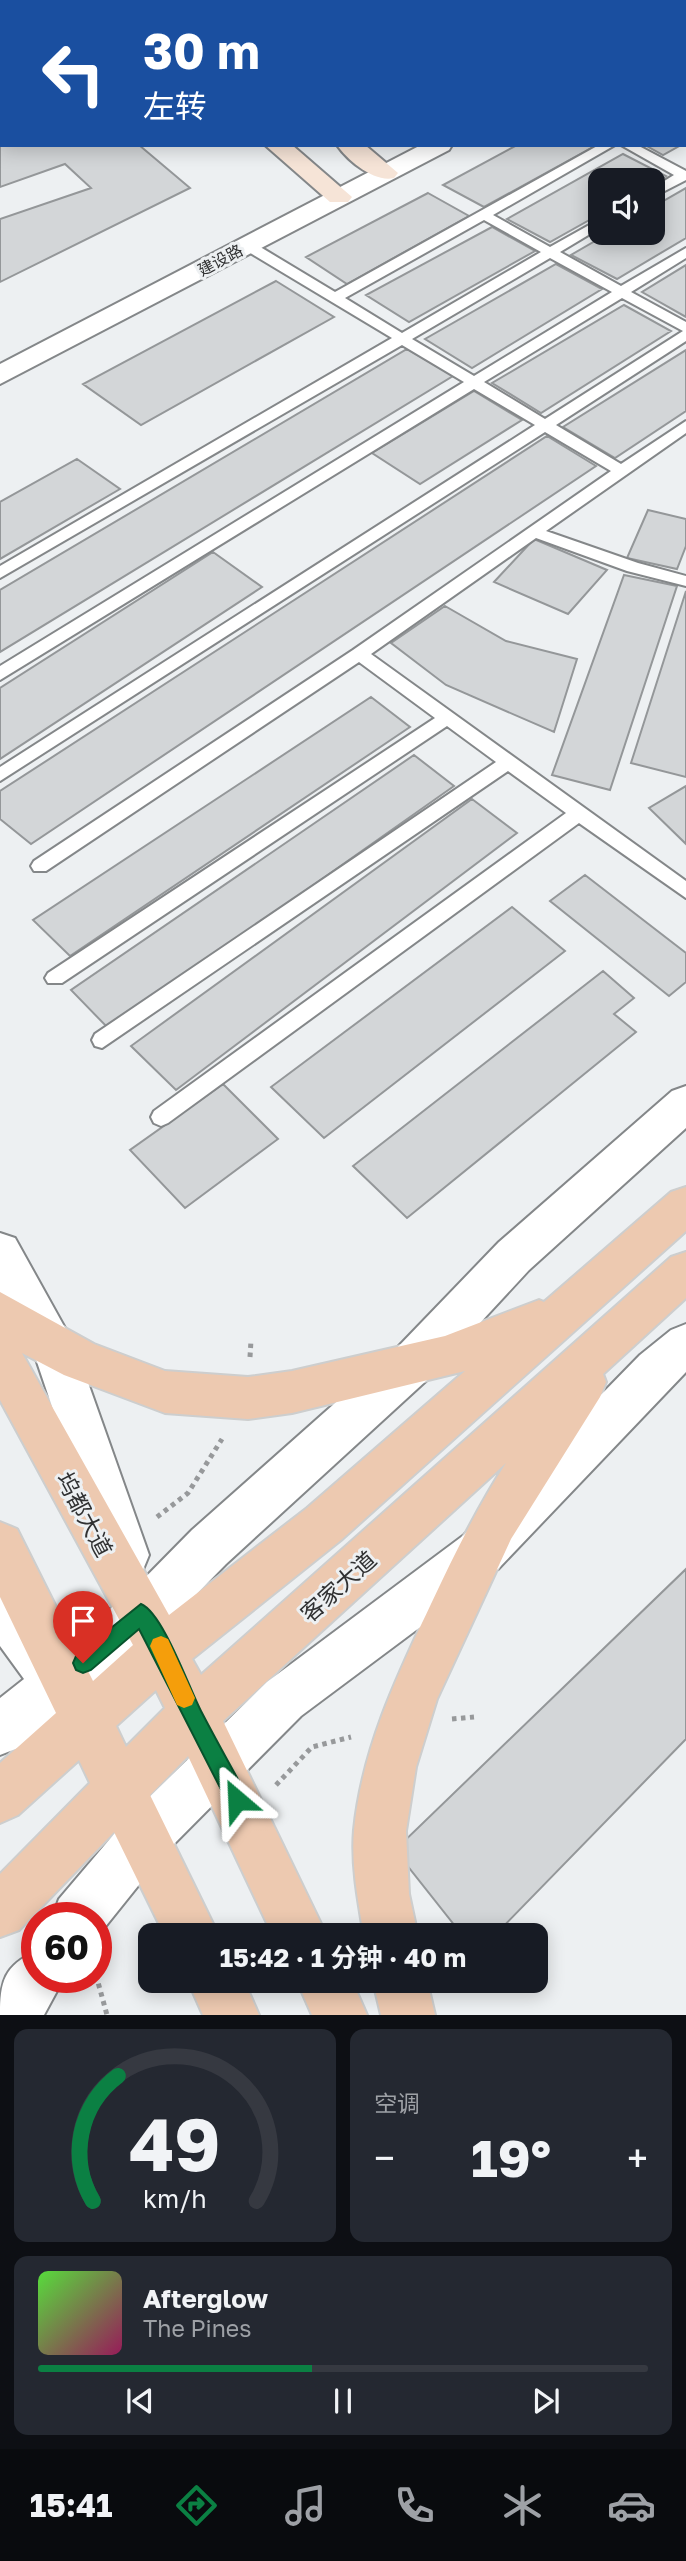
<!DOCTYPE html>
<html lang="zh">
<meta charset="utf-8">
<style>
body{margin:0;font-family:"Golos Text","Noto Sans SC",sans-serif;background:#242831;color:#f1f3f6;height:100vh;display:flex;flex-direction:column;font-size:26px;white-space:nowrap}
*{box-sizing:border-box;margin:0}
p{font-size:23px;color:#9ea1a6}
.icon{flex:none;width:38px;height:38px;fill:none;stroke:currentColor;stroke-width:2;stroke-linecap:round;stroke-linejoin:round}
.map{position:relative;height:2015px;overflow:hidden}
.panel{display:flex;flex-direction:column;gap:14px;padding:14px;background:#0d0f14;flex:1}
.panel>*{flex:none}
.banner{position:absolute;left:0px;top:0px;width:686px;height:147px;box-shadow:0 4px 18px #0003;background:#1a4fa0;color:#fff;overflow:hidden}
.controls{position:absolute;left:588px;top:168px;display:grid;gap:14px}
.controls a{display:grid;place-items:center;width:77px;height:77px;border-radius:14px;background:#171b24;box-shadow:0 4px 18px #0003;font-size:35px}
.speed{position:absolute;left:21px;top:1902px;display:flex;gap:14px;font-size:35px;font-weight:700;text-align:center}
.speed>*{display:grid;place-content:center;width:91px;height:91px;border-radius:50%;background:#171b24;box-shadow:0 4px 18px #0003;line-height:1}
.speed .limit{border:10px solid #d22;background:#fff;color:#111}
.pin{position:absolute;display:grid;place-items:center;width:60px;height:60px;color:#fff;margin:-72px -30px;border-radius:50% 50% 50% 0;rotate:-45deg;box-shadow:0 0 7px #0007}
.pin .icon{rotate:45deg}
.me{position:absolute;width:77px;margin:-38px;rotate:334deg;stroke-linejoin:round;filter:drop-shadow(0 0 5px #0008)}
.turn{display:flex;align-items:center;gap:24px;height:147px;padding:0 28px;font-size:32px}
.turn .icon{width:91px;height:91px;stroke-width:2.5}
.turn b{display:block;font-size:49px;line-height:60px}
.big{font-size:52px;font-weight:700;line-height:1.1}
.panel .tile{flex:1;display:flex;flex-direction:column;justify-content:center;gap:10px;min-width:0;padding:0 24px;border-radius:14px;background:#242831}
.panel .dial{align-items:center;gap:0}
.dial svg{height:182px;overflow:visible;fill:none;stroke:#363941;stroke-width:7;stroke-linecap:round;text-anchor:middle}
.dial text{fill:#f1f3f6;stroke:none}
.song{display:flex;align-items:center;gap:21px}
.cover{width:84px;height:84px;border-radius:10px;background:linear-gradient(135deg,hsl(110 70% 55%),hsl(330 70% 35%))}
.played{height:7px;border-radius:4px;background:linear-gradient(90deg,#0b8043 45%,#363941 45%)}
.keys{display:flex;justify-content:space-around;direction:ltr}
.heat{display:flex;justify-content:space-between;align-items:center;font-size:38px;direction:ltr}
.panel .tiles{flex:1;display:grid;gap:14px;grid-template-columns:1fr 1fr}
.tile:last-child{grid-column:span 2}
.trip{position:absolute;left:138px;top:1923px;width:410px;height:70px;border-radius:14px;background:#171b24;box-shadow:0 4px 18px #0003;font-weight:700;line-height:70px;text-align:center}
.menu{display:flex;height:112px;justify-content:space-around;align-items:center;background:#090b0e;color:#9ea1a6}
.menu .icon{width:49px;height:49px}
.menu .on{color:#0b8043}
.menu b{font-size:32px;color:#f1f3f6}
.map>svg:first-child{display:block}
.building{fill:#d3d6d8;stroke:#949799;stroke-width:2}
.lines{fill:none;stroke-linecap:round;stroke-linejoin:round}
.service-casing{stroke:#848789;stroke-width:4}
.tertiary-casing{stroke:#848789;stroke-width:4}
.secondary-casing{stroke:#848789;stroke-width:4}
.primary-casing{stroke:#cdcece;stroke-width:4}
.path{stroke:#97999b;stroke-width:5;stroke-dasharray:4.5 4.5;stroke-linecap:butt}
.service{fill:#fff;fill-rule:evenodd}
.tertiary{fill:#fff;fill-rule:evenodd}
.secondary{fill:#f6e4d7;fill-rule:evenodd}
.primary{fill:#edc9b0;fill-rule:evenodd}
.route{fill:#0b8043;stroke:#07532c;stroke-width:2}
.slow{fill:#f59e0b}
.labels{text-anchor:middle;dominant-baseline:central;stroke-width:6;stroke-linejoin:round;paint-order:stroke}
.far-street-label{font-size:16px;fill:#303132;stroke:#edf0f2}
.near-street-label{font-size:23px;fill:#303132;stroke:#edf0f2}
</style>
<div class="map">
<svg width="686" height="2015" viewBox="0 0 686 2015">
<rect width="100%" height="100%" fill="#edf0f2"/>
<!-- building -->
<path class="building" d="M599 0H667L596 2Z
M0 29 2 145H139L190 188 0 282V219L91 188 65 164 0 187Z
M517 145H597L484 207 443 185Z
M645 145H681L663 155Z
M623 154 666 176 653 184V180H600V214L550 242 507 219Z
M686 188V238L617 279 571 255 609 233H653V207Z
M428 193 469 216 347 284 306 257Z
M492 227 535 251 409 322 366 295Z
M556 264 602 289 472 368 425 339Z
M686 265V317L642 292Z
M276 281 334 317 141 425 83 384Z
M624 305 671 331 541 413 492 383Z
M407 349 453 376 0 652V590Z
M686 350V411L615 458 563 427Z
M474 391 522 420 420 484 372 453Z
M547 436 596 466 31 844 0 819V791Z
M77 459 120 489 0 559V502Z
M648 510 686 519V546L677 569 627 558Z
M534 539 607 570 568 614 494 582Z
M213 552 262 587 0 759V688Z
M624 575 677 586 610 790 552 775Z
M686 591V777L631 763Z
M445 606 506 641 577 659 554 732 446 685 391 643Z
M371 697 410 727 70 956 33 920Z
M414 755 454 786 109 1029 71 990Z
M686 786V844L649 808Z
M472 799 517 833 176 1090 131 1046Z
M585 875 686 953V982L669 996 550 901Z
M512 907 565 951 324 1138 271 1087Z
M603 971 634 998 614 1014 636 1032 407 1218 353 1166Z
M223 1084 278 1139 185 1208 130 1150Z
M686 1569V1739L494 1936H463L395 1850Z"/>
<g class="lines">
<!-- service casing -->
<g class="service-casing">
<path id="service" d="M686 87V95L684 96V88Z
M599 145H615L493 215 550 247 600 219V228L560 252 621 286 686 248V258L631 292 686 322V341L556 425 621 464 686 421V433L546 531 638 563 686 576V586L627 571 536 538 371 654 686 881V898L579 823 168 1123 161 1126 154 1123 151 1117 154 1111 566 813 508 771 102 1048 95 1046 92 1040 95 1034 496 762 447 726 62 983H48L45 978 48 973 435 718 359 662 46 871H34L31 866 34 861 353 650 611 471 545 432 0 781V767L535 425 474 389 0 680V666L464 382 402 345 0 578V566L392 338 242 248V242H252L335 292ZM484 220 541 252 402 333 345 298ZM550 258 612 292 474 376 412 339ZM622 298 683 331 545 419 484 382Z
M621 145H637L686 171V180L653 197V188L674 175Z"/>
</g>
<!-- tertiary casing -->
<g class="tertiary-casing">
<path id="tertiary" d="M686 12V26L684 27V13Z
M421 145H452L449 150 0 384V364Z
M686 1086V1128L529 1270 428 1379 226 1564 164 1627 18 1748 0 1755V1698L24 1679 0 1646V1581L17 1588 61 1648 130 1593 192 1530 396 1349 499 1242 672 1091Z
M0 1233 15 1238 75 1346 149 1555 142 1572 125 1579 108 1572 34 1353 0 1293Z
M686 1324V1372L498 1569 301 1716 162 1856 97 1937 96 1918H52L59 1899 126 1820 267 1682 464 1535 640 1355 671 1330Z
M37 1951V1978H64L44 2015H0C0 1982 4 1965 37 1951Z"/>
</g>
<!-- secondary casing -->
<g class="secondary-casing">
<path id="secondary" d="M91 0H114L115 2H92Z
M147 0H171L172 2H148Z
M265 145H292L352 197 348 202H330Z
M337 145H365L398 173 394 178C375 183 348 161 337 145Z"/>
</g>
<!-- primary casing -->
<g class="primary-casing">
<path id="primary" d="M686 1187V1231L341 1540 192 1659 201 1675 671 1257 686 1252V1298L603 1374 606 1382 600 1397 511 1539 437 1699 416 1767 406 1831 409 1894 418 1936H364C358 1901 351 1864 354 1830 362 1749 397 1676 431 1604 454 1555 477 1508 506 1463L223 1721 327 1936H273L188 1756 150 1795 219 1936H165L114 1832 19 1930 0 1937V1874L90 1783 79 1760 18 1815 0 1823V1763L56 1713 0 1597V1522L17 1529 93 1681 133 1645 0 1400V1292L94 1344 165 1371 248 1377 292 1371 445 1336 539 1300 544 1302 671 1192ZM22 1353 64 1375 165 1413 248 1419 292 1413 465 1371 307 1508 169 1615ZM156 1690 165 1708 126 1747 116 1726Z
M188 1981H244L259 2015H203Z
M297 1981H352L367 2015H312Z
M373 1981H427L435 2015H381Z"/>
</g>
<!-- path -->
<path class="path" d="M250 1357 251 1340
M157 1517 188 1493 222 1439
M452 1719 474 1717
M276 1785 312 1747 351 1737
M96 1975 107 2015"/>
<!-- service -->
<use href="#service" class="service"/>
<!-- tertiary -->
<use href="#tertiary" class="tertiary"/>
<!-- secondary -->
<use href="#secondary" class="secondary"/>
<!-- primary -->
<use href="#primary" class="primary"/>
</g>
<!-- route -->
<path class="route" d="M141 1604C163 1613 189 1688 201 1711 215 1738 230 1765 245 1792L248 1800 245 1807 237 1810 230 1807 139 1629 91 1670 83 1673 76 1670 73 1663 76 1656Z"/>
<!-- slow -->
<path class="slow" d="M161 1636 168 1639 195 1698 192 1705 184 1708 177 1705 150 1646 153 1639Z"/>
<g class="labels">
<!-- far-street labels -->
<g class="far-street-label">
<text transform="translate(220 260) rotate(-28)">建设路</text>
</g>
<!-- near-street labels -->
<g class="near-street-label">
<text transform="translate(85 1514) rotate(62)">坞都大道</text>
<text transform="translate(338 1586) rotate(-42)">客家大道</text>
</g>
</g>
</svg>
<div class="controls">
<a><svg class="icon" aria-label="sound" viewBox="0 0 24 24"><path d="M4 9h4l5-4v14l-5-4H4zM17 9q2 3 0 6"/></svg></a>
</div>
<div class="speed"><div class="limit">60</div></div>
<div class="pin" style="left:83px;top:1663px;background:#d93025"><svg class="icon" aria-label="arrive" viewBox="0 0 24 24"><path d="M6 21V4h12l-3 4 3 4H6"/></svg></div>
<svg class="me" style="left:237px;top:1800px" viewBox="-20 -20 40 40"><path d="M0-17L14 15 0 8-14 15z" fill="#0b8043" stroke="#fff" stroke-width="4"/></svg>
<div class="trip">15:42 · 1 分钟 · 40 m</div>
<div class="banner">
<div class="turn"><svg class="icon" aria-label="left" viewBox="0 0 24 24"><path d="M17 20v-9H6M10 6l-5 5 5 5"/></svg><div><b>30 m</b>左转</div></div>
</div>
</div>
<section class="panel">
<div class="tiles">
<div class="tile dial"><svg viewBox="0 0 100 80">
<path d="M14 69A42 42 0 1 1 86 69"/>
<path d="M14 69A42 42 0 0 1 25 14" stroke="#0b8043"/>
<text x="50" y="56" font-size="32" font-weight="700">49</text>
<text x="50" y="72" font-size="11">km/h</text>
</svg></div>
<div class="tile"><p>空调</p>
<div class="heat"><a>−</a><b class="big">19°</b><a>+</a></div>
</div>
<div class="tile">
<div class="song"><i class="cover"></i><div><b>Afterglow</b><p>The Pines</p></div></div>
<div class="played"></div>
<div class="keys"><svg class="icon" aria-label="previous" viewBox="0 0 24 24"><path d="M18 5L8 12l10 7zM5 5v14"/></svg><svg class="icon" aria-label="pause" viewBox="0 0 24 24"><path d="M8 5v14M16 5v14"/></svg><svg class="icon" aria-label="next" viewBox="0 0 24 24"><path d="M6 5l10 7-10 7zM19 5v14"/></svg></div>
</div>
</div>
</section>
<nav class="menu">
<b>15:41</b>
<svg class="icon on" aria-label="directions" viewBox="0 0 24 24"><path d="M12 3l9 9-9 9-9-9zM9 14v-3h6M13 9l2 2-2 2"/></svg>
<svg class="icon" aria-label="music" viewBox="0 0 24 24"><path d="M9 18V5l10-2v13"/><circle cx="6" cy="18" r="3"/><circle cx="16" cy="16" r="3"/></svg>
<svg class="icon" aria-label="phone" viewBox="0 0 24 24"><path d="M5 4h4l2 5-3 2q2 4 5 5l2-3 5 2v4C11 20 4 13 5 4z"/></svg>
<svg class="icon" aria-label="climate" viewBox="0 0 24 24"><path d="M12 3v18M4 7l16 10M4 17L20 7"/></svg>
<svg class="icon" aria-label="car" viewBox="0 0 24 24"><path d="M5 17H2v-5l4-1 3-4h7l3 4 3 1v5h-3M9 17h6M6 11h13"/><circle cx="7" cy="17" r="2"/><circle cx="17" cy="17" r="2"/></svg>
</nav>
